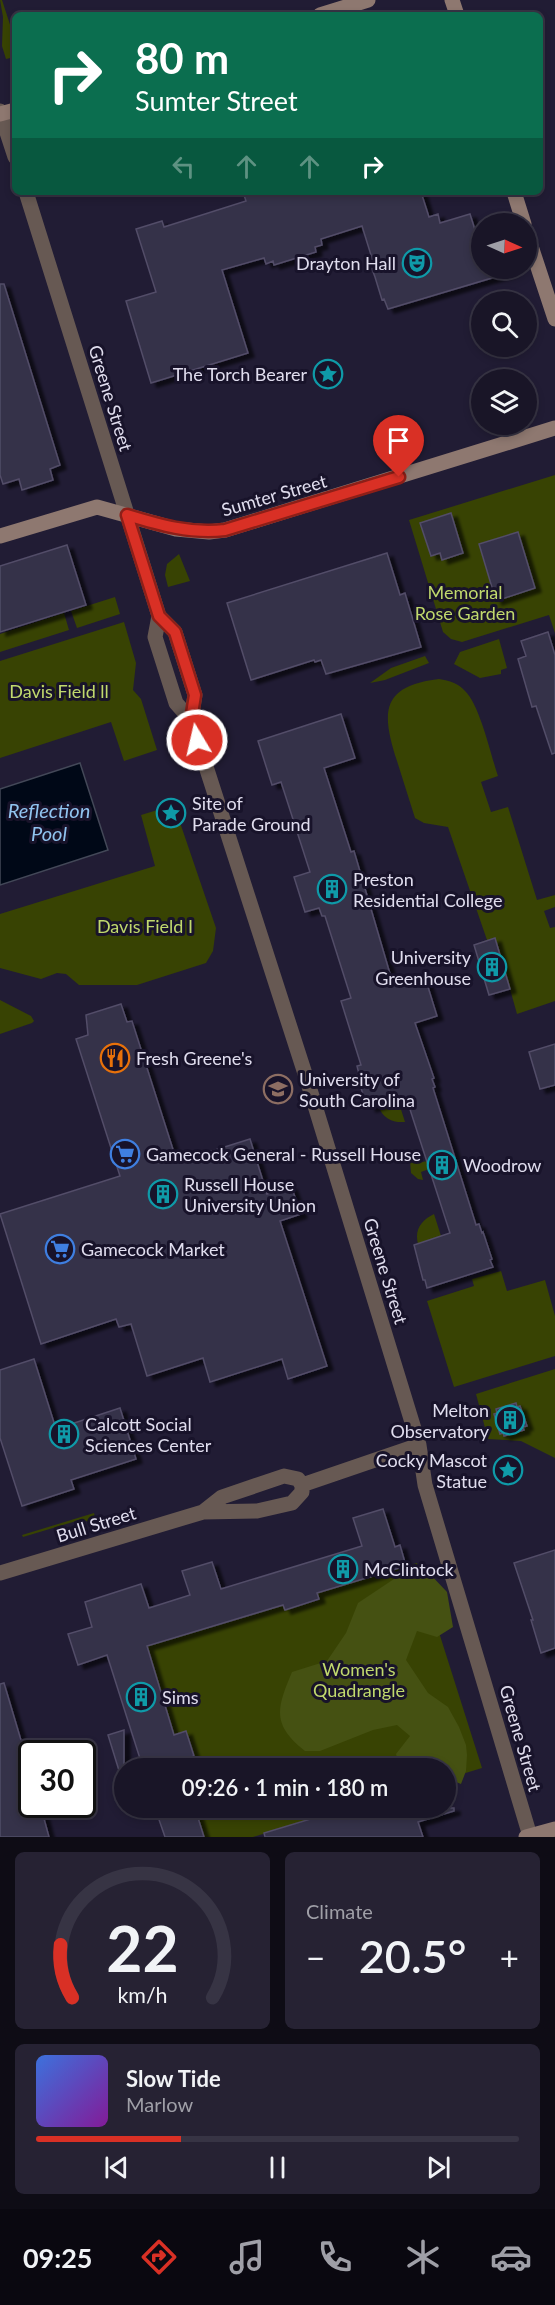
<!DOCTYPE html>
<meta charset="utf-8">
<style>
body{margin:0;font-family:Lato,sans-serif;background:#262233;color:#f1f3f6;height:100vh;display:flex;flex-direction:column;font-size:22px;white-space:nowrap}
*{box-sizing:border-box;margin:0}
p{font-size:20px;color:#9f9fa7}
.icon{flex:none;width:33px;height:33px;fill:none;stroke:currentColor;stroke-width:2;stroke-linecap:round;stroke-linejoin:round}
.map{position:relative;height:1837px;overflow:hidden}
.side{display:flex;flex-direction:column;gap:15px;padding:15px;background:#0e0c15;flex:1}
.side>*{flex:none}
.top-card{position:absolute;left:12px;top:12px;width:531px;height:183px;border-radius:9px;box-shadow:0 3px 9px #0003,0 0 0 2px #373444;background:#0b6e4f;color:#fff;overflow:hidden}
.needle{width:39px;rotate:93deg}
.fabs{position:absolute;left:471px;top:213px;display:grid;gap:12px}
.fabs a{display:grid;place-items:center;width:66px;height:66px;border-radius:50%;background:#191527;box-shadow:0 3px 9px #0003,0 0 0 2px #373444;font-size:30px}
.speed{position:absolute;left:18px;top:1740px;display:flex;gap:12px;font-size:30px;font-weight:700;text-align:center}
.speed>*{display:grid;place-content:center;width:78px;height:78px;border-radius:50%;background:#191527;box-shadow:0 3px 9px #0003,0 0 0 2px #373444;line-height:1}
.speed .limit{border:3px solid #111;border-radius:9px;background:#fff;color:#111}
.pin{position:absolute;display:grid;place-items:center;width:51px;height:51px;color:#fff;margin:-62px -26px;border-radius:50% 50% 50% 0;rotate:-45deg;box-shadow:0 0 6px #0007}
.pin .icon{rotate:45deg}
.me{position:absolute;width:66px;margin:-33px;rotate:351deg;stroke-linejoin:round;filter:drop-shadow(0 0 4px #0008)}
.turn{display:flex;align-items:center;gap:21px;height:126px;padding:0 24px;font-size:27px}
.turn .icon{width:78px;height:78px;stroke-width:2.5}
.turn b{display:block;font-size:42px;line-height:51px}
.lanes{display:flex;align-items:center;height:57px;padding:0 24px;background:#0003;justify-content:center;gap:30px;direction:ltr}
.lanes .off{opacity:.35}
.big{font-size:45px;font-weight:600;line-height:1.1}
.side .tile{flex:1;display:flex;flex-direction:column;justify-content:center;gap:9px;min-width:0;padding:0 21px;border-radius:9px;background:#262233}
.side .dial{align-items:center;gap:0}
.dial svg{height:156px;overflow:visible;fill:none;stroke:#373444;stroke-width:7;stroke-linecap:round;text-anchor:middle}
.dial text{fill:#f1f3f6;stroke:none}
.song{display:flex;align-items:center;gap:18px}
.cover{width:72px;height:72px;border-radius:9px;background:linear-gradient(135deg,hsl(220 70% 55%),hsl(290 70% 35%))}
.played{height:6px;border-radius:3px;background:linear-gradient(90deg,#d93025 30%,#373444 30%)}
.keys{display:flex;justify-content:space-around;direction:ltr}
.heat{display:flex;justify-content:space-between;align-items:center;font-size:33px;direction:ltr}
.side .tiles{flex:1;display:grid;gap:15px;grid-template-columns:1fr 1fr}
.tile:last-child{grid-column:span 2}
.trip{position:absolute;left:114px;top:1758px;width:342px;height:60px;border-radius:30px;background:#191527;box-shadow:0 3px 9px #0003,0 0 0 2px #373444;font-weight:600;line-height:60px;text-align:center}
.tab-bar{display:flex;height:96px;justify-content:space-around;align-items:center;background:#0a0810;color:#9f9fa7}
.tab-bar .icon{width:42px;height:42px}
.tab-bar .active{color:#d93025}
.tab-bar b{font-size:27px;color:#f1f3f6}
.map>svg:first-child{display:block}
.green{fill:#384303;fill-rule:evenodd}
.forest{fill:#455112}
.water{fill:#000817;stroke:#434858;stroke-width:1.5}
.building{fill:#36314a;stroke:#524d68;stroke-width:1.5;filter:url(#shadow)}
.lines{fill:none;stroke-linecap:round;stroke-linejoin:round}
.street{stroke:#675953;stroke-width:15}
.secondary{stroke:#8e7870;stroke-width:15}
.route-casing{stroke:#8d1f18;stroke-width:15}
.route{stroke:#d93025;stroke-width:10}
.labels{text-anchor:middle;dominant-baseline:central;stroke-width:6;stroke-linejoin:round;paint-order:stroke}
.poi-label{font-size:18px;fill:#e0ddee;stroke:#18132a;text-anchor:start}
.street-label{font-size:18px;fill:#e0ddee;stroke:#18132a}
.park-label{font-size:18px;fill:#c1d96d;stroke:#18132a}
.water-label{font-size:20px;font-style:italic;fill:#91c4f0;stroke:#18132a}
</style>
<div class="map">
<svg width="555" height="1837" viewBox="0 0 555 1837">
<defs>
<filter id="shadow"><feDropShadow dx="6" dy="4" stdDeviation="1.5" flood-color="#0009"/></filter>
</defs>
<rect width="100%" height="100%" fill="#211c34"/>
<!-- green -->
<path class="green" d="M0 0H2L15 40V57L6 59 2 46 3 17Z
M555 475V633L549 615 462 642 451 639 443 632 409 520ZM451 513 462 549 458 550 459 555 442 559 440 553 431 556 421 523ZM518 532 535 588 496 600 479 545Z
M179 554 190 581 168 587 165 575 167 564Z
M115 597 120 614 77 628 71 611Z
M64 613 69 630 0 652V634Z
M124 622 136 663 133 690 141 699 157 750 124 761 111 722 0 758V661Z
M499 639 507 668 501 670V674L480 678 454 664 460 652Z
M425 656 429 663 385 680 370 683 391 668Z
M439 679C450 681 458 683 465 691 480 705 491 756 498 776L481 782 491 812 508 807 537 900 555 895V907L544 911 550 928 555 927V1001L517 1014 510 989 489 995 474 945 487 940 448 827 424 823 415 818C409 799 403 780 397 761 381 712 381 686 439 679Z
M174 805 216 928 213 951 206 963 137 985H79L66 974 57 973 41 979 0 968V914L155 866 141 815Z
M0 1000 31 1016 34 1021 32 1023 0 1034Z
M398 1100 405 1122C392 1123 383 1118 378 1106Z
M415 1155 418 1163 427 1161 429 1169 421 1172 423 1180 418 1179 411 1173 410 1161Z
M434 1214 441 1236 418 1244C414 1229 422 1220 434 1214Z
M501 1271 507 1291 545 1280 555 1316V1356L454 1387 427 1301 474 1286 472 1279Z
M555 1369V1458L521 1441 488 1439 476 1394Z
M94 1513 96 1521 102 1523V1526L96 1527 83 1519 23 1537 22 1535Z
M417 1563 482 1768 446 1779V1768H183L180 1761 194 1756 186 1731 174 1735 147 1646 185 1634 197 1621 200 1630 283 1605 285 1610 319 1600 317 1593Z
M195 1808H347L253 1837H204Z"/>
<!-- forest -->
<path class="forest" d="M428 1572 447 1592 453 1627 437 1637 417 1631 406 1660 428 1693 448 1707 459 1727 466 1745 467 1755 466 1771 461 1784 446 1778V1768H400L396 1754 410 1736 397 1725 373 1730 320 1751H305C271 1724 277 1708 292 1672L327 1661 346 1633 358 1603 403 1573Z"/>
<!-- water -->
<path class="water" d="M80 763 108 850 0 885V789Z"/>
<!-- building -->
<path class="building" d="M243 192H421L429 217 438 214 440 223 470 214 482 252V268H512V272L388 309 384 299 382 300 375 277 372 269 375 268 362 226 321 239 322 245 315 247 316 252 274 265 273 261 266 264 264 258 222 270 248 353 151 383 126 301 156 292 136 229 162 221 164 227 246 201Z
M0 284H4L60 465 50 469 53 480 22 490 19 479 3 484 0 475Z
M451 513 463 553 442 560 440 553 431 556 420 523Z
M518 532 535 588 496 601 479 544Z
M67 545 86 605 0 632V566Z
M387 553 400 595 405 593 421 647 326 674 321 660 315 662 314 660 251 680 227 603Z
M548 632 555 655V753L552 754 536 706 532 707 518 659 526 656 521 641Z
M341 714 355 758 324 768 351 852 354 851 393 984 424 974 437 1016 415 1023 434 1078 432 1079 435 1087 433 1088 476 1225 479 1224 482 1233 483 1232 492 1259 490 1260 493 1267 427 1288 425 1280H423L414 1245 450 1233 406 1097 370 1108 368 1101H365L357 1075 359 1074 357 1066 361 1065 341 1001 351 998 325 916H322L319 908 305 912 294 877 310 872 281 782 272 785 258 741Z
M495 938 510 989 489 995 474 945Z
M121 1004 127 1022 132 1021 177 1162 250 1139 267 1194 291 1186 301 1214 280 1221 327 1366 288 1379 282 1359 210 1382 203 1358 147 1376 131 1324 119 1327 116 1319 41 1344 0 1214 120 1176 76 1039 88 1035 86 1015Z
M555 1044V1085L540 1089 529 1052Z
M34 1359 56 1429 120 1408 136 1459 71 1480 74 1489 22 1506 0 1438V1370Z
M516 1403 517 1407 520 1406 527 1426 523 1427 524 1430 504 1436 503 1433 500 1434 494 1414 497 1413 496 1409Z
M383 1509 395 1547 400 1545 406 1566 317 1593 319 1599 285 1610 283 1605 147 1646 174 1735 186 1731 194 1756 180 1761 183 1768H143L107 1655 78 1665 68 1634 92 1627 85 1602 141 1584 149 1608 190 1595 182 1571 212 1562 221 1589 362 1546 353 1518Z
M555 1550V1648L541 1653 531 1620H533L514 1563Z
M4 1683 23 1747 32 1744V1804H40L49 1837H0V1684Z
M124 1730V1777H121L108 1735Z
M155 1808H195L204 1837H165Z
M347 1808H454V1811L418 1822 423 1837H265L264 1833Z"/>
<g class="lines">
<!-- street -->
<path class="street" d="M0 111 15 157
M26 192 159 616 155 637 176 703 191 720 308 1083 419 1445 425 1485 530 1836
M159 616 175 632 195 695 191 720
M302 1485 419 1445
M0 1573 203 1512 257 1511 292 1503 302 1492V1485L298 1479 284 1476 222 1497 203 1512"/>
<!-- secondary -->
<path class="secondary" d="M452 0 457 15
M320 15 368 0
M0 114 15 110
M514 192 524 224
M526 231 555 319
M0 536 97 507 176 529 209 532 225 530 555 428
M526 1837 555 1829"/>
</g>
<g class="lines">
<!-- route casing -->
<g class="route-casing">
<path id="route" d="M197 740 191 720 195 695 175 632 159 616 127 515C160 525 190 534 225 530L399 477"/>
</g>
<!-- route -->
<use href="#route" class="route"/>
</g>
<!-- icons -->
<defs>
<g id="theatre-ring" transform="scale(1.5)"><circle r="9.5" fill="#18132a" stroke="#0f9aa8" stroke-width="1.5"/><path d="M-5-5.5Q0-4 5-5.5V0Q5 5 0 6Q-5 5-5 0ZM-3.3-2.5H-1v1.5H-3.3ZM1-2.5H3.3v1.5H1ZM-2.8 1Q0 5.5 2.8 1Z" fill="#0f9aa8"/></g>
<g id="sight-ring" transform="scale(1.5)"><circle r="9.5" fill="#18132a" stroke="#0f9aa8" stroke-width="1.5"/><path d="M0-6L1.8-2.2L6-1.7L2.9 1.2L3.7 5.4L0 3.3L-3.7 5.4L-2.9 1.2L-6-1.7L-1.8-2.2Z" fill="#0f9aa8"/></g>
<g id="building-ring" transform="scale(1.5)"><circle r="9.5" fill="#18132a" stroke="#0f9aa8" stroke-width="1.5"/><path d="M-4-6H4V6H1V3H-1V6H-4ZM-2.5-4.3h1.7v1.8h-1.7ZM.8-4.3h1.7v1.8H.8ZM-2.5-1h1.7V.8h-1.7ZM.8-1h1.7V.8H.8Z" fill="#0f9aa8"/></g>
<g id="restaurant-ring" transform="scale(1.5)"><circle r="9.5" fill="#18132a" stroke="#e8710a" stroke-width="1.5"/><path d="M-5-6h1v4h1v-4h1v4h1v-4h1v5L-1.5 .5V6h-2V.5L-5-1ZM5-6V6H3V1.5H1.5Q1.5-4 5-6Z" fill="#e8710a"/></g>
<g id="university-ring" transform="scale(1.5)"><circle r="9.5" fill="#18132a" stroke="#8d6e63" stroke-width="1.5"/><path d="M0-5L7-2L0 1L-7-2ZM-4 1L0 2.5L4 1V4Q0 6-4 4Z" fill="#8d6e63"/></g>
<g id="supermarket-ring" transform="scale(1.5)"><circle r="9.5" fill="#18132a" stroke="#3f7fe0" stroke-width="1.5"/><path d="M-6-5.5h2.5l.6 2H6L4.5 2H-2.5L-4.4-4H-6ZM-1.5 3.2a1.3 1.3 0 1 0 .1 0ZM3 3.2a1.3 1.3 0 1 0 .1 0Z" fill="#3f7fe0"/></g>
</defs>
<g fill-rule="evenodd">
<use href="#theatre-ring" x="417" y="263"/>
<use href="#sight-ring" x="328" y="374"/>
<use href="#sight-ring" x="171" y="813"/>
<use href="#building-ring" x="332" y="889"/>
<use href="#building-ring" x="492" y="967"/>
<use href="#restaurant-ring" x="115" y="1058"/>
<use href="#university-ring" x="278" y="1089"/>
<use href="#supermarket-ring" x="125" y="1154"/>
<use href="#building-ring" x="442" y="1165"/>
<use href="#building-ring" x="163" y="1194"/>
<use href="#supermarket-ring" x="60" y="1249"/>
<use href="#building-ring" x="510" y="1420"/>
<use href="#building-ring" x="64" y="1434"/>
<use href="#sight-ring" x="508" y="1470"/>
<use href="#building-ring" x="343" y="1569"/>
<use href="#building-ring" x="141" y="1697"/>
</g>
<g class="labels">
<!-- poi labels -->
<g class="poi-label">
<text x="396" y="263" text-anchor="end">Drayton Hall</text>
<text x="307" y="374" text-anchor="end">The Torch Bearer</text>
<text x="192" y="803">Site of<tspan x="192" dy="21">Parade Ground</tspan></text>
<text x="353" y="879">Preston<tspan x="353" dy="21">Residential College</tspan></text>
<text x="471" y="957" text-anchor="end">University<tspan x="471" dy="21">Greenhouse</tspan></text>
<text x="136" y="1058">Fresh Greene's</text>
<text x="299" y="1079">University of<tspan x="299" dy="21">South Carolina</tspan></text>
<text x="146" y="1154">Gamecock General - Russell House</text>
<text x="463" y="1165">Woodrow</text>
<text x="184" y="1184">Russell House<tspan x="184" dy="21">University Union</tspan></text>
<text x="81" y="1249">Gamecock Market</text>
<text x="489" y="1410" text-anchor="end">Melton<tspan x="489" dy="21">Observatory</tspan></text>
<text x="85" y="1424">Calcott Social<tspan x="85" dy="21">Sciences Center</tspan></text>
<text x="487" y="1460" text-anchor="end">Cocky Mascot<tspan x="487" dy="21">Statue</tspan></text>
<text x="364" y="1569">McClintock</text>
<text x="162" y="1697">Sims</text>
</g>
<!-- street labels -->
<g class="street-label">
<text transform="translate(111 398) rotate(73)">Greene Street</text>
<text transform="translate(274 495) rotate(-16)">Sumter Street</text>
<text transform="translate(386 1271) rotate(73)">Greene Street</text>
<text transform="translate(96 1524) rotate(-17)">Bull Street</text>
<text transform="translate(521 1738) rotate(74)">Greene Street</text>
</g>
<!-- park labels -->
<g class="park-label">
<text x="465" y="592">Memorial<tspan x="465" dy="21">Rose Garden</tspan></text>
<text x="59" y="691">Davis Field ll</text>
<text x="145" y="926">Davis Field I</text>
<text x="359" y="1669">Women's<tspan x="359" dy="21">Quadrangle</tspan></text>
</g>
<!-- water labels -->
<g class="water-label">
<text x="49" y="810">Reflection<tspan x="49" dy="23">Pool</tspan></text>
</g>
</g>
</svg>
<div class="fabs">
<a><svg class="needle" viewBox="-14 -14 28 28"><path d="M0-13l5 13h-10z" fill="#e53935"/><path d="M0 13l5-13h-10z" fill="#9f9fa7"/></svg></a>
<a><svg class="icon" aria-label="search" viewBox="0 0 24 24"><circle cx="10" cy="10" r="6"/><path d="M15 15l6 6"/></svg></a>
<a><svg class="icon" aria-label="layers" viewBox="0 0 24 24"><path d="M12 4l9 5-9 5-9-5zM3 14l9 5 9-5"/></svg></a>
</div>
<div class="speed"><div class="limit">30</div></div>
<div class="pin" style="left:399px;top:477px;background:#d93025"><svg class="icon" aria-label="arrive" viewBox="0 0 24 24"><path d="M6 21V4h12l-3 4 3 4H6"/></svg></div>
<svg class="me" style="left:197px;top:740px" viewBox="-20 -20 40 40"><circle r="17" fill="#d93025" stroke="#fff" stroke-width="3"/><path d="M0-11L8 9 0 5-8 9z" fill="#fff"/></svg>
<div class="trip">09:26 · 1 min · 180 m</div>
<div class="top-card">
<div class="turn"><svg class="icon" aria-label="right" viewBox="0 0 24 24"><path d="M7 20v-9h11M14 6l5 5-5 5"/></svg><div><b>80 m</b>Sumter Street</div></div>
<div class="lanes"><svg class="icon off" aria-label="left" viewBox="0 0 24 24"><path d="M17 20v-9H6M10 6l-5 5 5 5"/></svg><svg class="icon off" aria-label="ahead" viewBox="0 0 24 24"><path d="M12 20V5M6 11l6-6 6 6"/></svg><svg class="icon off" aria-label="ahead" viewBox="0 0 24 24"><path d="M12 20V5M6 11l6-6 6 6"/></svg><svg class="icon" aria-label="right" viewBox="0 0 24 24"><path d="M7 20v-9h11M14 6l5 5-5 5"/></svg></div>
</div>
</div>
<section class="side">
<div class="tiles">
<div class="tile dial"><svg viewBox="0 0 100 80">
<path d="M14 69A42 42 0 1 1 86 69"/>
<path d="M14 69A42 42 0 0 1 8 42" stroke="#d93025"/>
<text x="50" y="56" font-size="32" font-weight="700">22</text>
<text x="50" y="72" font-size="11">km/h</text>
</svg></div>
<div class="tile"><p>Climate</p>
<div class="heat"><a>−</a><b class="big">20.5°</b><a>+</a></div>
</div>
<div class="tile">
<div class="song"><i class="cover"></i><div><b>Slow Tide</b><p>Marlow</p></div></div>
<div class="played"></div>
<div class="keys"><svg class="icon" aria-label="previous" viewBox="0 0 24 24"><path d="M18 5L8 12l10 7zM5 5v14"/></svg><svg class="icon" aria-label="pause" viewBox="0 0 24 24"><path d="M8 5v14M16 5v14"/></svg><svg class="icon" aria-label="next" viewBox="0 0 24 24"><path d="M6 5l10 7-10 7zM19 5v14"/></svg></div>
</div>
</div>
</section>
<nav class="tab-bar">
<b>09:25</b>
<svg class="icon active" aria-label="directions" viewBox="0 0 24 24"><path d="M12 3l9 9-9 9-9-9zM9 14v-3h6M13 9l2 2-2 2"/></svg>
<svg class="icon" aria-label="music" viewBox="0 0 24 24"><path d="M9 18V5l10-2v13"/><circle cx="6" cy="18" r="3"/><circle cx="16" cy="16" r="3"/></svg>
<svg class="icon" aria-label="phone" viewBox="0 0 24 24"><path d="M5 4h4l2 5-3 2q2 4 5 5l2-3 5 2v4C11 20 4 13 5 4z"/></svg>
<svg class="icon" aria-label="climate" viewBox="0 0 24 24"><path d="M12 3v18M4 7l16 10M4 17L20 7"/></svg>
<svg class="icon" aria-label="car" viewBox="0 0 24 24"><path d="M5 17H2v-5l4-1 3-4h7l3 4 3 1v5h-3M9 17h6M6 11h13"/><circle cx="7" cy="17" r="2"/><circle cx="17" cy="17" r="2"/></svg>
</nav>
